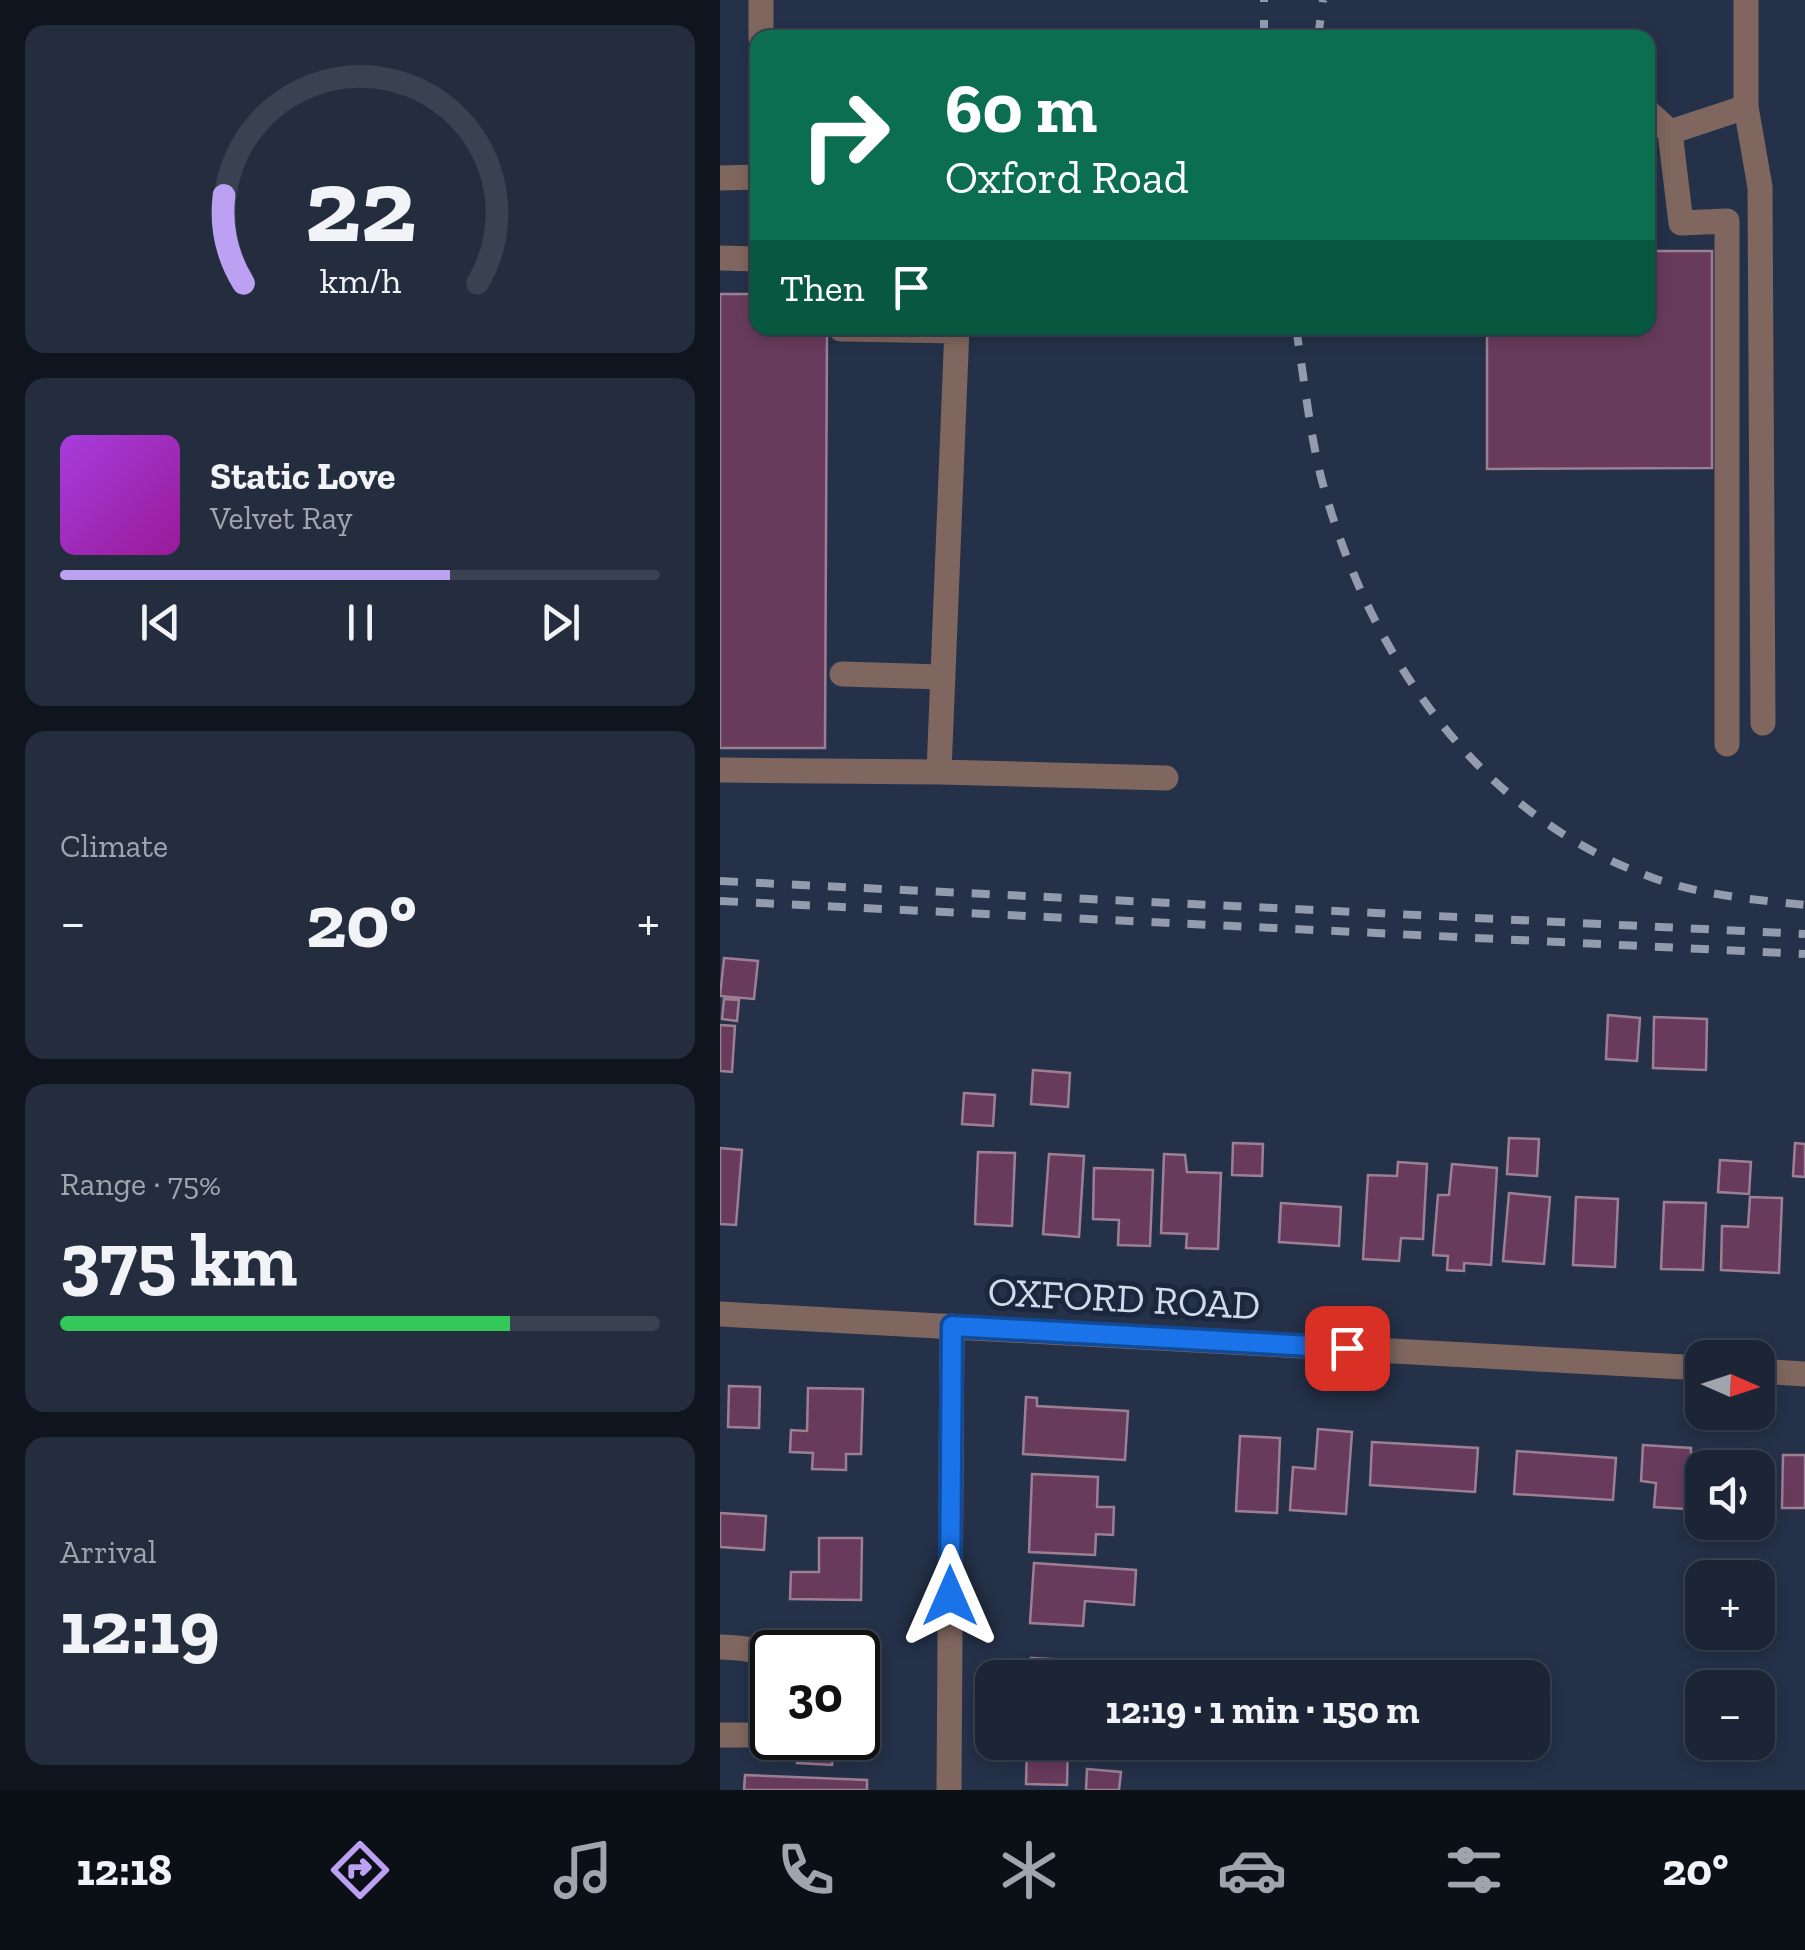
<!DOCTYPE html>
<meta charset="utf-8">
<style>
body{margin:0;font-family:"Zilla Slab",serif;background:#242d3e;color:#f1f3f6;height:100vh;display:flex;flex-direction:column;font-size:38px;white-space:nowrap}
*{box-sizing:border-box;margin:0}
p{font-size:32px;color:#a0a5ad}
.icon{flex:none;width:55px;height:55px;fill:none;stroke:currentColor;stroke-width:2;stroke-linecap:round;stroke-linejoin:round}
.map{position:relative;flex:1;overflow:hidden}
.side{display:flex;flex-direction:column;gap:25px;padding:25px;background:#0f141e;width:720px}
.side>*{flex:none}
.hud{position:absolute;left:30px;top:30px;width:905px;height:305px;border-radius:20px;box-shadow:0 5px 15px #0003,0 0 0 2px #394251;background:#0b6e4f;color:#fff;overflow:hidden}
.needle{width:65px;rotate:93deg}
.buttons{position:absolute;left:965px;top:1340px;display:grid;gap:20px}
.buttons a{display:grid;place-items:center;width:90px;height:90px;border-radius:20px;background:#1b2536;box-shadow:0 5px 15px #0003,0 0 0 2px #394251;font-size:50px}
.speed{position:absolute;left:30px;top:1630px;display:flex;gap:20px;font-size:50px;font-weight:700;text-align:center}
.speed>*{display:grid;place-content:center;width:130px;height:130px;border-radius:50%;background:#1b2536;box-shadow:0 5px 15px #0003,0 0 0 2px #394251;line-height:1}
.speed .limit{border:5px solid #111;border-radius:15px;background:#fff;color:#111}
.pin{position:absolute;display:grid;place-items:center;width:85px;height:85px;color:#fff;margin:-42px;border-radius:20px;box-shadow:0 5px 15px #0006}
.me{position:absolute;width:110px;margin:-55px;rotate:0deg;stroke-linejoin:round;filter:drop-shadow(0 0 8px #0008)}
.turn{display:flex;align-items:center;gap:35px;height:210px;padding:0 30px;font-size:45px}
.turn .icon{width:130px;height:130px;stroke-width:2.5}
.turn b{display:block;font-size:70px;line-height:85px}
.then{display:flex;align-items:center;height:95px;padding:0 30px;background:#0003;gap:20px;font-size:38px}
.big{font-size:75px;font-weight:700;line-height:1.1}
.side .tile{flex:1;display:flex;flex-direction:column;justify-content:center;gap:15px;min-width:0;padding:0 35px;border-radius:20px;background:#242d3e}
.side .dial{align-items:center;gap:0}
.dial svg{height:260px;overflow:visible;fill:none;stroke:#394251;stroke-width:7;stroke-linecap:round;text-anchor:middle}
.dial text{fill:#f1f3f6;stroke:none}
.song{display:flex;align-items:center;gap:30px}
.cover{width:120px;height:120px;border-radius:15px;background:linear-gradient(135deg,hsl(280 70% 55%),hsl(300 70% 35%))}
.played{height:10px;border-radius:5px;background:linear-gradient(90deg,#bca0f2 65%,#394251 65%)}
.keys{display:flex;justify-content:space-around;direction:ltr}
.heat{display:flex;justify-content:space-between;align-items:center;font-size:55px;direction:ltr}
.charge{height:15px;border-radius:8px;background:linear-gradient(90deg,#34c759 75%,#394251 0)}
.trip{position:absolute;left:255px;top:1660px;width:575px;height:100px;border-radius:20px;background:#1b2536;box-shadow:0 5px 15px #0003,0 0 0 2px #394251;font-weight:700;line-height:100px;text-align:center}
.tab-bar{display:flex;height:160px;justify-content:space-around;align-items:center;background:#0b0f16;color:#a0a5ad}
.tab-bar .icon{width:70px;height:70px}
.tab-bar .selected{color:#bca0f2}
.tab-bar b{font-size:45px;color:#f1f3f6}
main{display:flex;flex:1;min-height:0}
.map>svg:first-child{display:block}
.building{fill:#683b5c;stroke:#9d7f94;stroke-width:2.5}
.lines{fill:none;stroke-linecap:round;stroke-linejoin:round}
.minor{stroke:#7f665e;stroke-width:25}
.rail{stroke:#929cae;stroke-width:8;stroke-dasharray:18 18;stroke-linecap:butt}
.route-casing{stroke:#114b97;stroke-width:25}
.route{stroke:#1a73e8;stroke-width:18}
.labels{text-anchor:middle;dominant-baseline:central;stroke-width:10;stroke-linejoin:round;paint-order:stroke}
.street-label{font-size:40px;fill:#d1dae9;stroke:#1a273e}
</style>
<main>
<section class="side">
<div class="tile dial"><svg viewBox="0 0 100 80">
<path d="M14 69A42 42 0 1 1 86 69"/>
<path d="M14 69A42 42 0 0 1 8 42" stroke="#bca0f2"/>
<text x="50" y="56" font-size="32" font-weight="700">22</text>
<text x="50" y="72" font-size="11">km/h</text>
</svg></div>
<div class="tile">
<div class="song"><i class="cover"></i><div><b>Static Love</b><p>Velvet Ray</p></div></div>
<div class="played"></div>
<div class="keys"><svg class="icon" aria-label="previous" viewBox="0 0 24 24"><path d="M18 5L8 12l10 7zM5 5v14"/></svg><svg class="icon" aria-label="pause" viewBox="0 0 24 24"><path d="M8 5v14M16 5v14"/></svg><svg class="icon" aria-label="next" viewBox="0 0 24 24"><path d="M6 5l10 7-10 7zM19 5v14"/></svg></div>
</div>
<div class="tile"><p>Climate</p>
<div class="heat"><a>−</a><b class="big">20°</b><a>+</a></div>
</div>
<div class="tile"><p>Range · 75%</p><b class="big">375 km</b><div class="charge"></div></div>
<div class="tile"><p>Arrival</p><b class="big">12:19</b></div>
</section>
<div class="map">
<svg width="1085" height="1790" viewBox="0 0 1085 1790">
<rect width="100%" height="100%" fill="#243148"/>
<!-- building -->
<path class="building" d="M928 251H992V468L767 469V328H928Z
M0 294H38V328H107L105 748H0Z
M4 958 38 961 34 999 0 996Z
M4 999 19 1000 17 1021 2 1019Z
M888 1015 920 1018 917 1061 886 1059Z
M934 1017 987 1019 986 1070 933 1068Z
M0 1025 15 1026 12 1072 0 1071Z
M313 1070 350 1073 348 1107 311 1104Z
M244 1093 275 1095 273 1126 242 1124Z
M789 1138 819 1139 817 1176 787 1174Z
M513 1143 543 1144 542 1176 512 1175Z
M1075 1143 1085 1144V1177L1073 1176Z
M0 1148 22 1150 16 1225 0 1224Z
M258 1152 295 1153 292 1226 255 1224Z
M329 1154 364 1156 359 1237 323 1234Z
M444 1154 465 1155 467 1172 501 1173 498 1249 466 1248 467 1234 441 1233Z
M1000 1160 1031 1162 1029 1194 998 1192Z
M678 1162 707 1164 703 1239 681 1238 679 1261 643 1259 648 1175 677 1176Z
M732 1164 777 1168 771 1265 744 1263V1271L727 1270 728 1256 713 1255 718 1195H729Z
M374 1168 433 1170 430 1246 398 1245 399 1220 373 1219Z
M789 1193 830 1197 824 1264 783 1261Z
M856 1197 898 1199 895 1267 853 1265Z
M1030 1197 1062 1198 1059 1273 1001 1270 1002 1226 1028 1227Z
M944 1202 986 1203 983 1270 941 1269Z
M561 1203 621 1207 619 1246 559 1242Z
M9 1386 40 1387 39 1428 8 1427Z
M88 1388 143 1389 141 1454H126V1470L92 1469 93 1453 70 1452 71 1430 87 1431Z
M306 1397 317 1398V1406L408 1411 405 1460 303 1454Z
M598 1429 632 1432 626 1514 570 1510 573 1467 595 1469Z
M520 1436 560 1438 557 1513 516 1511Z
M652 1442 758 1448 755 1492 650 1485Z
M923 1445 971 1448V1454L1018 1457V1468H982V1510L934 1507 936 1483 921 1481Z
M797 1451 896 1458 893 1500 794 1494Z
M1063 1455H1085V1508H1062Z
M312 1474 378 1477 377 1507H394L393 1535 376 1534 375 1555 309 1552Z
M0 1513 46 1516 44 1550 0 1547Z
M99 1538H142L141 1600 70 1599 71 1572H99Z
M314 1563 416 1570 414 1605 365 1601 363 1626 310 1623Z
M311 1658 368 1661 367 1678H310Z
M78 1738H114L112 1765 77 1763Z
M307 1742H348L347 1785 306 1784Z
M367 1769 401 1772 399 1790H366Z
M25 1775 147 1780V1790H24Z"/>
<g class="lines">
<!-- minor -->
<path class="minor" d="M41 0V38
M1026 0V107L1040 187 1043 723
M928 112 950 132 1026 107
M950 132 961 223 1007 221V744
M0 178 38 177
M0 258 38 259
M121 329 237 331
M122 674 223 677
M0 770 219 772 237 328
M219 772 446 778
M0 1314 982 1368
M1038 1371 1085 1374
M0 1647C20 1648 41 1647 52 1665
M0 1735H38L52 1722
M229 1790 232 1326"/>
<!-- rail -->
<path class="rail" d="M544 38V0
M598 38 603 0
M576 328C584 377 589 429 601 477 647 653 758 817 936 879 982 895 1037 900 1085 905
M0 881 1085 934
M0 901 1085 954"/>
</g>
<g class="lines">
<!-- route casing -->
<g class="route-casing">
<path id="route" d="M230 1596 232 1326 627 1348"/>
</g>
<!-- route -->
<use href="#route" class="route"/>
</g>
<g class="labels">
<!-- street labels -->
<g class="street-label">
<text transform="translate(404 1298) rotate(3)">OXFORD ROAD</text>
</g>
</g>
</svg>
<div class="buttons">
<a><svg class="needle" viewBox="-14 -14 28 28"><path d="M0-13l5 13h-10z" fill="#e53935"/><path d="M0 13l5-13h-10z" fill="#a0a5ad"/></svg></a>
<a><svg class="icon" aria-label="sound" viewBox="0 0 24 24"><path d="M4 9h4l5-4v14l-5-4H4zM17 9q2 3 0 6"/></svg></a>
<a>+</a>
<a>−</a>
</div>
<div class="speed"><div class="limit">30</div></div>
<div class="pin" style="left:627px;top:1348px;background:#d93025"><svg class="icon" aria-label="arrive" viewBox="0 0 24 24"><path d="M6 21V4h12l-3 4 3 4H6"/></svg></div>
<svg class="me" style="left:230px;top:1596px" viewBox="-20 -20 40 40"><path d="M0-17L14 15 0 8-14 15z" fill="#1a73e8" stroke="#fff" stroke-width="4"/></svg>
<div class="trip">12:19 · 1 min · 150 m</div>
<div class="hud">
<div class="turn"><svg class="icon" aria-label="right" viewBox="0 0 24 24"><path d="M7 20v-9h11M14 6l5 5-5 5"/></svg><div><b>60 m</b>Oxford Road</div></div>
<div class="then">Then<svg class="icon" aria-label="arrive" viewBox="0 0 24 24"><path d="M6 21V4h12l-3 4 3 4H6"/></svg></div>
</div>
</div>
</main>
<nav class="tab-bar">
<b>12:18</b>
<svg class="icon selected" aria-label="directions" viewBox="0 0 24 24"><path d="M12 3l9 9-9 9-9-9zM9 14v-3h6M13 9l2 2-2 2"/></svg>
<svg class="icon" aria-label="music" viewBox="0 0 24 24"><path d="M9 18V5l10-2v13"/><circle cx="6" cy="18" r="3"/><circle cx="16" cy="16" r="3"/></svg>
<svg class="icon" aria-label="phone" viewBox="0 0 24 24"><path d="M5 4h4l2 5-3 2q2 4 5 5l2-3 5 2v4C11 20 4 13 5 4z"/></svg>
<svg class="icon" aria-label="climate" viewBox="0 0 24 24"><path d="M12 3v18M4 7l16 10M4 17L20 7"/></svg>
<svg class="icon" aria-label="car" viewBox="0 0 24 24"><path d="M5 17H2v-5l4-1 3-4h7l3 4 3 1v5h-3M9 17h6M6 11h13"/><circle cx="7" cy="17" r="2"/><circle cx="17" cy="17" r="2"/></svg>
<svg class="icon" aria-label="filters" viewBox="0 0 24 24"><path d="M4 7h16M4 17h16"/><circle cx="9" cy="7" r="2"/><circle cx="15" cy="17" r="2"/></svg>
<b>20°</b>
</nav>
